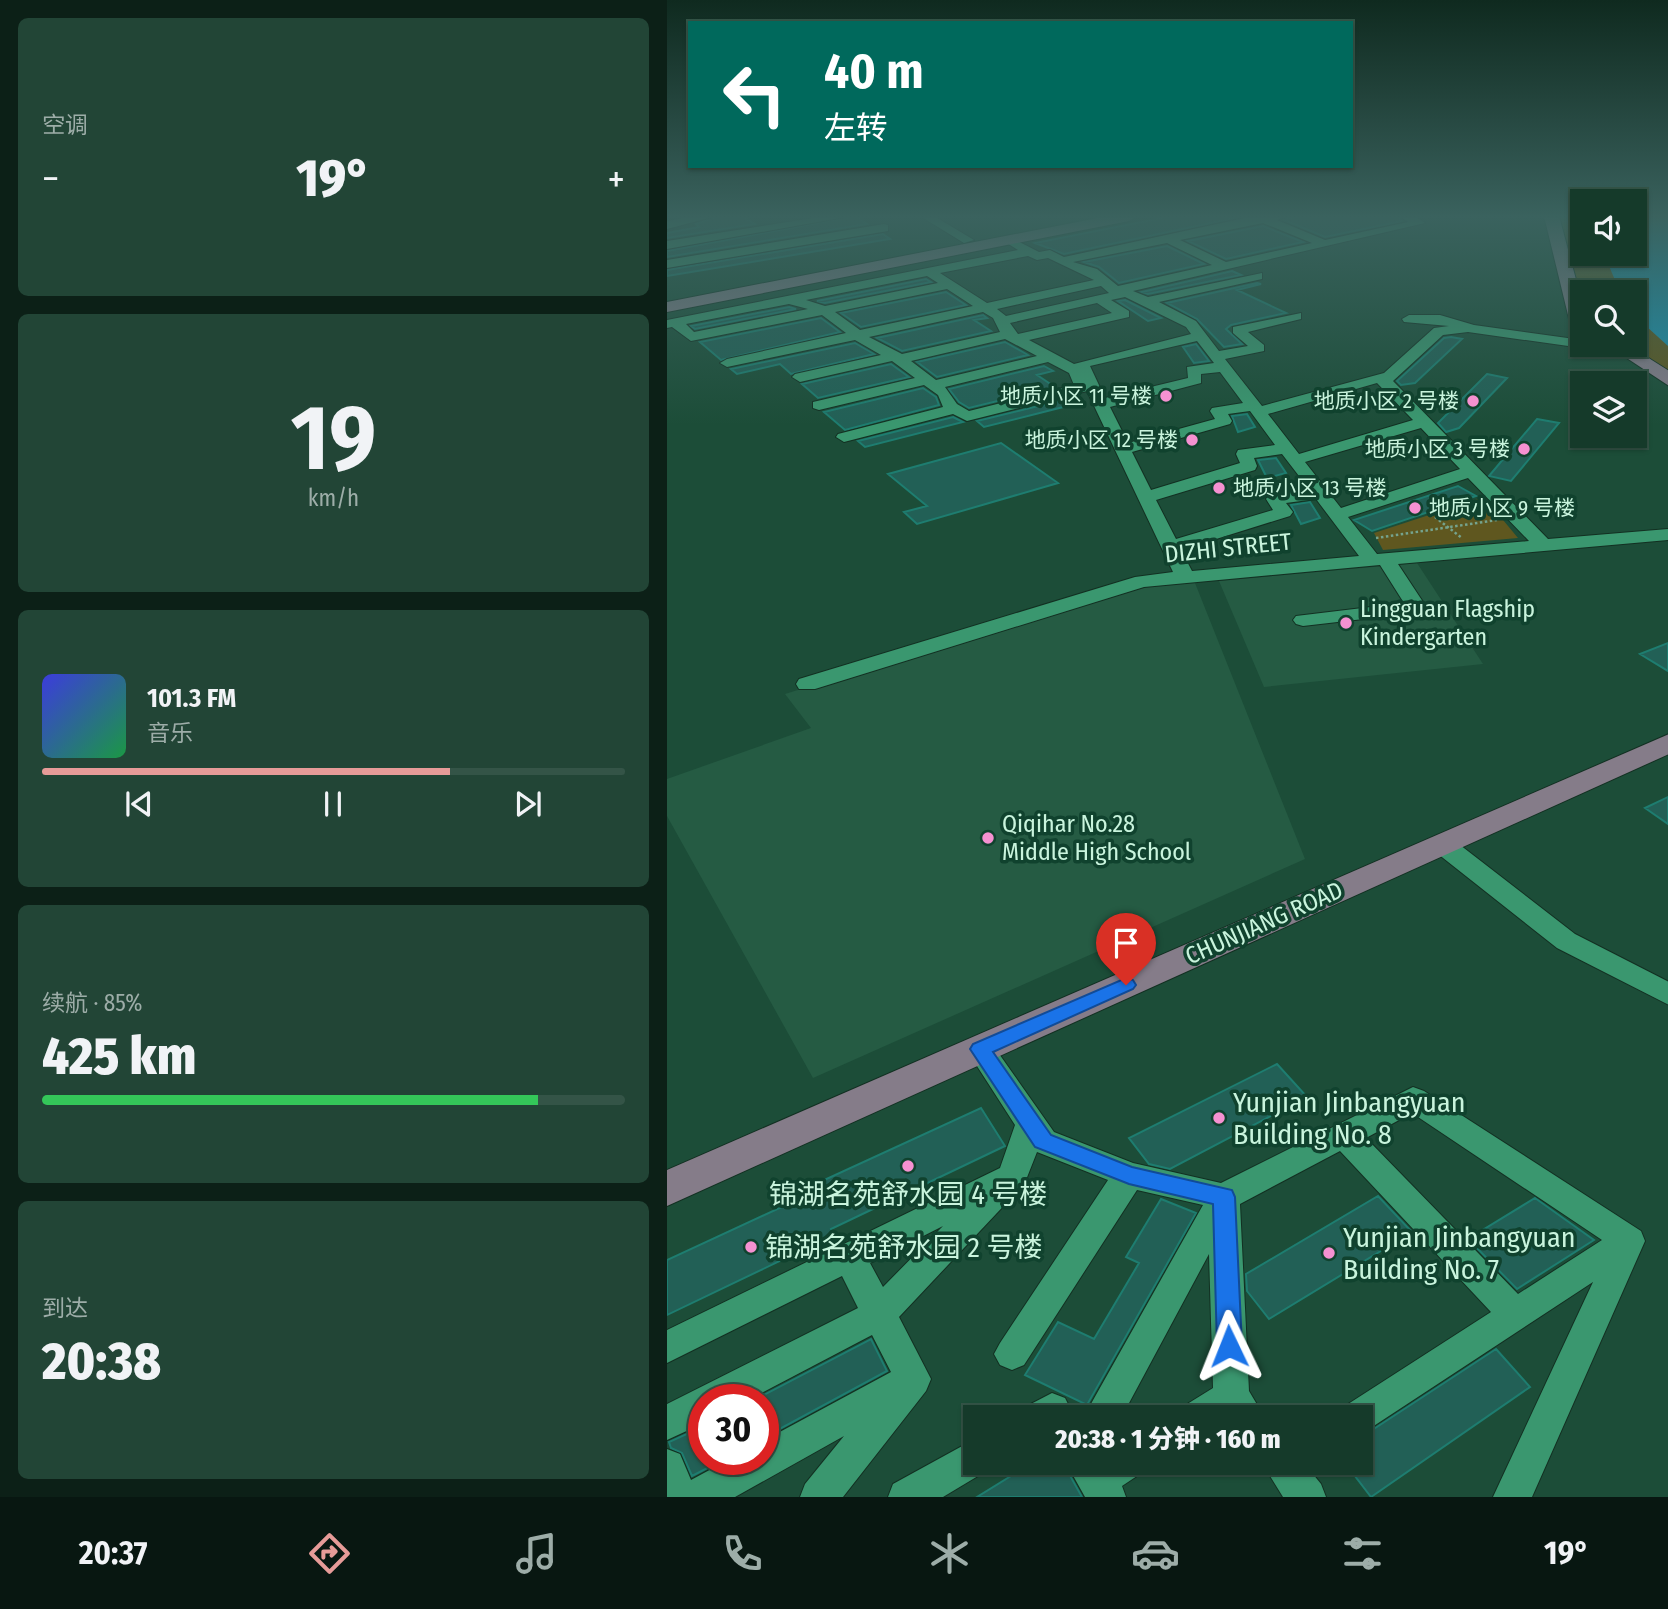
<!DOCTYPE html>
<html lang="zh">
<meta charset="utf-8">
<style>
body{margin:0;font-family:"Fira Sans Condensed","Noto Sans SC",sans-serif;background:#224536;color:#f1f3f6;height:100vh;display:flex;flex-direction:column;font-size:26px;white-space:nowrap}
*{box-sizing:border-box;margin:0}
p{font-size:23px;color:#9dada8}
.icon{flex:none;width:38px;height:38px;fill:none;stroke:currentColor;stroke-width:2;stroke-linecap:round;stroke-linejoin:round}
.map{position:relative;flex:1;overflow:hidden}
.sheet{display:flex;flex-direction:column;gap:18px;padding:18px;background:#0c2017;width:667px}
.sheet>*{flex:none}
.guide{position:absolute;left:21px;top:21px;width:665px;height:147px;border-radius:0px;box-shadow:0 2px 5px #0004,0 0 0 2px #345447;background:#00695c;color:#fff;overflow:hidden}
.buttons{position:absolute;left:903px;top:189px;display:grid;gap:14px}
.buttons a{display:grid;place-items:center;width:77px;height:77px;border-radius:0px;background:#153a2a;box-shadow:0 2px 5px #0004,0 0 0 2px #345447;font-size:35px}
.speed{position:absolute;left:21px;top:1384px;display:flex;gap:14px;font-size:35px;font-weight:700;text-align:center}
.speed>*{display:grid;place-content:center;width:91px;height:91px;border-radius:50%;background:#153a2a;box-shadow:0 2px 5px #0004,0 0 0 2px #345447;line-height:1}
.speed .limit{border:10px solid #d22;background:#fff;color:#111}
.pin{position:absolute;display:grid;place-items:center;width:60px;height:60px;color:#fff;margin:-72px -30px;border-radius:50% 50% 50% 0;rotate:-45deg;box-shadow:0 0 7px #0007}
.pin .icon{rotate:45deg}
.me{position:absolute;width:77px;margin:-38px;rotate:358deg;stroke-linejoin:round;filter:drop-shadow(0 0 5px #0008)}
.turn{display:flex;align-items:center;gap:24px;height:147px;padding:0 21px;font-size:32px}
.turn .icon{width:91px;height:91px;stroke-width:2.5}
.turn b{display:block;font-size:49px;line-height:60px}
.big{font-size:52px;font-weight:800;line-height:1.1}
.sheet .tile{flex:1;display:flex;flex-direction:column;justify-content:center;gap:10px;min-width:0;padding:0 24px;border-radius:10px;background:#224536}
.sheet .dial{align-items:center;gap:0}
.dial b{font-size:91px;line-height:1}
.song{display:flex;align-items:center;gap:21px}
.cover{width:84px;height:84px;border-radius:10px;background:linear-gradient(135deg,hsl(240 70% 55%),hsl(140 70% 35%))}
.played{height:7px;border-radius:4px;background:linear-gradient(90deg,#e69b98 70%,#345447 70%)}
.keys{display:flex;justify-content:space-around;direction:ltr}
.heat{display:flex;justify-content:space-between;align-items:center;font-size:38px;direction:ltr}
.charge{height:10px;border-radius:5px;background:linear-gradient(90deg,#34c759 85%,#345447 0)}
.trip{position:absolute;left:296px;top:1405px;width:410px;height:70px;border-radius:0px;background:#153a2a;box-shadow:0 2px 5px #0004,0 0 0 2px #345447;font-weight:800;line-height:70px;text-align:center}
.dock{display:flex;height:112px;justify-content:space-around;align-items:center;background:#081711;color:#9dada8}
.dock .icon{width:49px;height:49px}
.dock .current{color:#e69b98}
.dock b{font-size:32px;color:#f1f3f6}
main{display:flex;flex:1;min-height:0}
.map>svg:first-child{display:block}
.built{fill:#255b43}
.green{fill:#5f571f}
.water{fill:#1d93b3}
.building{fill:#226056;stroke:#1e7d70;stroke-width:2}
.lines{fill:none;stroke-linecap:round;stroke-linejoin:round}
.minor-casing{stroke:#133022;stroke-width:2}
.major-casing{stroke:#133022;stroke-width:2}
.path{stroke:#75a38d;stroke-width:2.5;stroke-dasharray:2.5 2.5;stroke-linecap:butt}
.minor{fill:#3a976f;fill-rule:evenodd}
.major{fill:#857c89;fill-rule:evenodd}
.route{fill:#1a73e8;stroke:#114b97;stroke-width:2}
.poi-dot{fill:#f591d1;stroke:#10422e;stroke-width:2.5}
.labels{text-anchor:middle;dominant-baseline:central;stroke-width:7;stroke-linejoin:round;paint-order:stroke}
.far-poi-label{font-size:21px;fill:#c9f4dd;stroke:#10422e;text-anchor:end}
.street-label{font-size:24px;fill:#c9f4dd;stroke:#10422e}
.poi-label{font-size:24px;fill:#c9f4dd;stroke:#10422e;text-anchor:start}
.near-poi-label{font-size:28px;fill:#c9f4dd;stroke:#10422e;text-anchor:start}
</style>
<main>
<section class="sheet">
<div class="tile"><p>空调</p>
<div class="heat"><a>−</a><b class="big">19°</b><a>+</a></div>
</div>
<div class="tile dial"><b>19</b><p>km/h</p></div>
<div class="tile">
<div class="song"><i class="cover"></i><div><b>101.3 FM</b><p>音乐</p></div></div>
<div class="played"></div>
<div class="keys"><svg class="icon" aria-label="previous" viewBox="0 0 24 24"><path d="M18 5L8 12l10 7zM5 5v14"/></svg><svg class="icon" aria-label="pause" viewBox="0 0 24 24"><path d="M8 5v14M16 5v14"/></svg><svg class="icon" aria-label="next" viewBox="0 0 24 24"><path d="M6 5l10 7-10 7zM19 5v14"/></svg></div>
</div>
<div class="tile"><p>续航 · 85%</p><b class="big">425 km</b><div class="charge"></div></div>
<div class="tile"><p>到达</p><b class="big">20:38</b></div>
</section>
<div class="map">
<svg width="1002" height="1497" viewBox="0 0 1002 1497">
<rect width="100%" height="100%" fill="#1c4d38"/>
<!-- built -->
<path class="built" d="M750 563 816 664 597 687 552 581Z
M528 583 638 859 146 1078 0 816V779L144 728 118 694 474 584Z"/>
<!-- green -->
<path class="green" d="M888 216H915V254H968V216H1001V378L959 345H968V292H915V303L910 293Z
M817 497 851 538 716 550 707 533Z"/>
<!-- water -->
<path class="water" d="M968 216H1001V346L968 316V292H953L937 254H968Z"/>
<!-- building -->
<path class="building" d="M52 216H75L88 224 0 238V233L32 227 29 224Z
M188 216 200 224 0 257V251Z
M505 216H577L397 254 368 243Z
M634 216H731L735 221 658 237 617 220Z
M596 226 636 242 559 259 521 241Z
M216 234 223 239 0 276V270Z
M500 246 537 264 452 283 432 267 417 262Z
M565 271 574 275 481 294 475 292Z
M259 279 264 282 158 303 150 301Z
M590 283 594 284 570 290 619 313 564 325 559 329 575 344 557 347 530 319 500 303Z
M279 292 299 305 194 327 174 313Z
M458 300 494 318 481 321 451 301Z
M122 307 129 309 28 329 24 326Z
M316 315 320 318 307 320 324 331 235 351 210 338Z
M154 318 173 332 54 360 33 342Z
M784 337 795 339 748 383 734 385 730 381 777 338Z
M338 342 361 355 270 377 250 362Z
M188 343 207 354 124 374 113 364 70 374 64 369Z
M529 344 542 361 527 363 516 347Z
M224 364 242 377 151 398 135 384Z
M377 366 386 371 370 375 388 387 302 408 292 402 282 389Z
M820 374 840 378 792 428 779 432 771 423Z
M256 388 269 397 272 405 178 430 157 412Z
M404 398 412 403 317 427 310 421Z
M580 414 588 427 571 432 565 416Z
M286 417 296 422 198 447 191 441Z
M870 419 892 423 844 481 822 476Z
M334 443 391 483 250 524 237 512 260 506 221 474Z
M609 458 619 473 600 478 591 460Z
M791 486 809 496 705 531 687 520Z
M643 502 653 518 634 524 624 505Z
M1001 643V671L973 654Z
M1001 797V824L978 808Z
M610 1064 640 1097 503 1169 482 1164 462 1138Z
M314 1108 338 1146 164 1229 167 1235 0 1315V1260L145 1193 142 1187Z
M711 1196 745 1232 602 1319 580 1291 579 1274Z
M868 1198 927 1240 850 1289 801 1239Z
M494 1199 529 1213 420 1405 358 1375 391 1322 427 1339 472 1263 459 1257Z
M204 1339 220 1371 96 1438V1400H87Z
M829 1349 863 1387 704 1497 678 1463H693V1438Z
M37 1426V1460H56L25 1476 15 1453 4 1448 2 1442Z
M365 1463H396L415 1497H310Z"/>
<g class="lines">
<!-- minor casing -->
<g class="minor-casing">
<path id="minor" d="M28 216H49L0 229V221Z
M159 216H184L0 249V241Z
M253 216H267L307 240 297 243Z
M587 216H619L610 220 658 240 741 222 733 216H747L758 223 466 291 481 297 595 273V279L492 302 529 321 552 351 581 346 566 333V327L634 313V319L581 332 597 345V351L558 359 595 406 717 373 767 328 782 326 737 322 735 319 742 315H773L807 325 915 340V345L963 347 965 350 958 354 801 332 776 335 726 381 881 539 1002 529V540L731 564 760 608 757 612 636 626 629 624 626 620 629 616 737 603 713 565 477 587 148 689H132L129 684 132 679 468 577 506 572 420 391 300 421 286 414 177 442 169 437 171 434 276 407 271 395 257 385 152 410 146 408V402L248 378 225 361 133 382 125 377 128 374 214 355 188 340 60 367 53 363 60 359 179 333 155 315 24 341 5 327 0 328V320L351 250 335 240 341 236 372 252 383 250 397 257ZM596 223 645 243 559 262 513 240ZM500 243 545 265 451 286 430 269 406 262ZM361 256 370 260 381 258 427 280 320 303 273 273ZM260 276 271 283 158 306 139 300ZM434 286 442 293 339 316 330 309ZM280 289 306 306 193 330 168 312ZM458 297 519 327 524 334 407 364 362 340 462 317V311L444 300ZM430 303 445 313 351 334 343 323ZM122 304 141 309 27 332 19 324ZM316 312 326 318 333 332 235 354 202 337ZM338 339 370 356 269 380 244 361ZM530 341 547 363 520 367 521 378 438 398 423 366ZM381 362 402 373 407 385 302 411 290 404 278 387ZM553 372 576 403 545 408 543 411 548 419 461 443 443 407 534 383V374ZM710 383 746 420 632 454 601 414ZM583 411 608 445 571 450 569 454 573 463 484 490 465 452 563 424 565 421 561 414ZM754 428 793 469 674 508 638 462ZM615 454 642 489 602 495 599 499 606 510 509 539 489 500 588 470 590 466 587 458ZM801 478 862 541 710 554 681 517ZM649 499 692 556 525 571 514 550 623 516 626 512 619 503Z
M217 224 221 225V231L0 268V260Z
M775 836 784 838 908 934 1002 982V1005L890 948 766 850 763 844 766 838Z
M313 1038 323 1041 387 1132 466 1163 554 1183 746 1087 757 1091 974 1231 978 1241 865 1497H826L926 1282 693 1435V1418H673L678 1406 824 1312 673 1151 573 1204 582 1391 598 1418H512L517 1406 546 1388 542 1254 454 1418H416L536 1205 470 1190 357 1365 345 1370 333 1365 327 1354 333 1343 441 1180 370 1152 357 1185 349 1189 345 1197 232 1317 264 1379 259 1391 176 1497H133L138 1484 177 1436 68 1497H0V1449L13 1454 24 1480 61 1460H96V1441L224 1372 205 1335 81 1400H37V1423L0 1440V1404L191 1308 175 1276 0 1363V1330L333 1168 348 1125 299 1049 303 1041ZM745 1113 935 1240 851 1294 699 1138ZM276 1226 216 1287 203 1263Z
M385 1393 398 1398 408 1418H355L360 1406Z
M308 1439V1463H324L321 1470 276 1497H221L226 1484Z
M399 1463H476L470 1476 455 1486 459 1497H418Z
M595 1463H637L654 1484 659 1497H616Z"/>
</g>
<!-- major casing -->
<g class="major-casing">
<path id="major" d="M441 216H470L462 221 0 312V302Z
M877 216H892L915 302V327L902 319Z
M940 345H961L1002 371V386Z
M1002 734V754L0 1206V1170Z"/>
</g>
<!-- path -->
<path class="path" d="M764 514 795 538
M709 538 830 520"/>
<!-- minor -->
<use href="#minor" class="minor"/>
<!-- major -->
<use href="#major" class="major"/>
</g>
<!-- sky -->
<linearGradient id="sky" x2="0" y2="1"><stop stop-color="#0f2a1f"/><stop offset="0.51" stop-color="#3a625e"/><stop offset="1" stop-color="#3a625e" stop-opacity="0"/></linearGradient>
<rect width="1002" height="425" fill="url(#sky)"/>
<!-- route -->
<path class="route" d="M459 978 466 980 469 985 466 989 326 1052 384 1135 465 1167 565 1190 568 1197 575 1346 571 1354 562 1358 554 1354 550 1346 546 1204 462 1184 368 1147 303 1049 306 1044Z"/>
<!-- markers -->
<g class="poi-dot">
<circle cx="499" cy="396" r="7"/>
<circle cx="806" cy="401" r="7"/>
<circle cx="525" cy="440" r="7"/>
<circle cx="857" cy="449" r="7"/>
<circle cx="552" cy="488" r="7"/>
<circle cx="748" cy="508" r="7"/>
<circle cx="679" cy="623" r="7"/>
<circle cx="321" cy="838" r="7"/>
<circle cx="552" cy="1118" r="7"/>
<circle cx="241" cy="1166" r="7"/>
<circle cx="84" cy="1247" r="7"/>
<circle cx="662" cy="1253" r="7"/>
</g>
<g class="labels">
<!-- far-poi labels -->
<g class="far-poi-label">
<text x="485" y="396">地质小区 11 号楼</text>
<text x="792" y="401">地质小区 2 号楼</text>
<text x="511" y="440">地质小区 12 号楼</text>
<text x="843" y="449">地质小区 3 号楼</text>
<text x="566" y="488" text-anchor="start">地质小区 13 号楼</text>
<text x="762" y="508" text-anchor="start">地质小区 9 号楼</text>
</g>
<!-- street labels -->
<g class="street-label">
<text transform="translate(561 548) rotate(-6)">DIZHI STREET</text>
<text transform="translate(597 923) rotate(-24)">CHUNJIANG ROAD</text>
</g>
<!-- poi labels -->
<g class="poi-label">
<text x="693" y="609">Lingguan Flagship<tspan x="693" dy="28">Kindergarten</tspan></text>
<text x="335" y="824">Qiqihar No.28<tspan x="335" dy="28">Middle High School</tspan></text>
</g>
<!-- near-poi labels -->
<g class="near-poi-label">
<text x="566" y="1102">Yunjian Jinbangyuan<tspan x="566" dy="32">Building No. 8</tspan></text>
<text x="241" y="1194" text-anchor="middle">锦湖名苑舒水园 4 号楼</text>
<text x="676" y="1237">Yunjian Jinbangyuan<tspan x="676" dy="32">Building No. 7</tspan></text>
<text x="98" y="1247">锦湖名苑舒水园 2 号楼</text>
</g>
</g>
</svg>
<div class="buttons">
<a><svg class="icon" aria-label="sound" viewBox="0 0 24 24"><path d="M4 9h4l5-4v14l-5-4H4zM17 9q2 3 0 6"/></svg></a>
<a><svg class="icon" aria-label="search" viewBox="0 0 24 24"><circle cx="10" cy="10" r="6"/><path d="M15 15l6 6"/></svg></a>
<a><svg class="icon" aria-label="layers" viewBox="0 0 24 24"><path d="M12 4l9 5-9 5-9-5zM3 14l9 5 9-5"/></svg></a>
</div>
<div class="speed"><div class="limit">30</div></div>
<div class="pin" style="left:459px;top:985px;background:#d93025"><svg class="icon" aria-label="arrive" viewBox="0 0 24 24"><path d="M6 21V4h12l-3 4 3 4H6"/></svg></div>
<svg class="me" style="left:562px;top:1346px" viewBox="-20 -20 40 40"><path d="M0-17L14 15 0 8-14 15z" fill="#1a73e8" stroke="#fff" stroke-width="4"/></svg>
<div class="trip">20:38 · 1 分钟 · 160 m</div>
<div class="guide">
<div class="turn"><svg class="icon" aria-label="left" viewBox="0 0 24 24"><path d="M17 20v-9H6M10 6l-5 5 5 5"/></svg><div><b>40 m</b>左转</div></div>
</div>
</div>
</main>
<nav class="dock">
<b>20:37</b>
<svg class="icon current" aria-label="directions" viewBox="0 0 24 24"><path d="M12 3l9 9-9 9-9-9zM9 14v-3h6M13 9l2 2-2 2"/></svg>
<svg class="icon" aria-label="music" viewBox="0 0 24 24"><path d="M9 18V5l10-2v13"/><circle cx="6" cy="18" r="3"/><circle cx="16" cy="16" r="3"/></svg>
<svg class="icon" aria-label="phone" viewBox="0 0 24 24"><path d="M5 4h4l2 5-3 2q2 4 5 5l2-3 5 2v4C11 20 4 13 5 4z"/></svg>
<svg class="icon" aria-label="climate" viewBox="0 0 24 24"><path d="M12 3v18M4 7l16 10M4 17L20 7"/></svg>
<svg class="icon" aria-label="car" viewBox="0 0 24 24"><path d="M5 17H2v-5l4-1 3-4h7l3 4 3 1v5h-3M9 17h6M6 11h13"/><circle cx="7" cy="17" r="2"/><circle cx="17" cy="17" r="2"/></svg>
<svg class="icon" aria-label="filters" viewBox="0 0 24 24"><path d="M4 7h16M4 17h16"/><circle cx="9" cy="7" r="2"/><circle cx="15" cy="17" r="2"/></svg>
<b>19°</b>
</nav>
